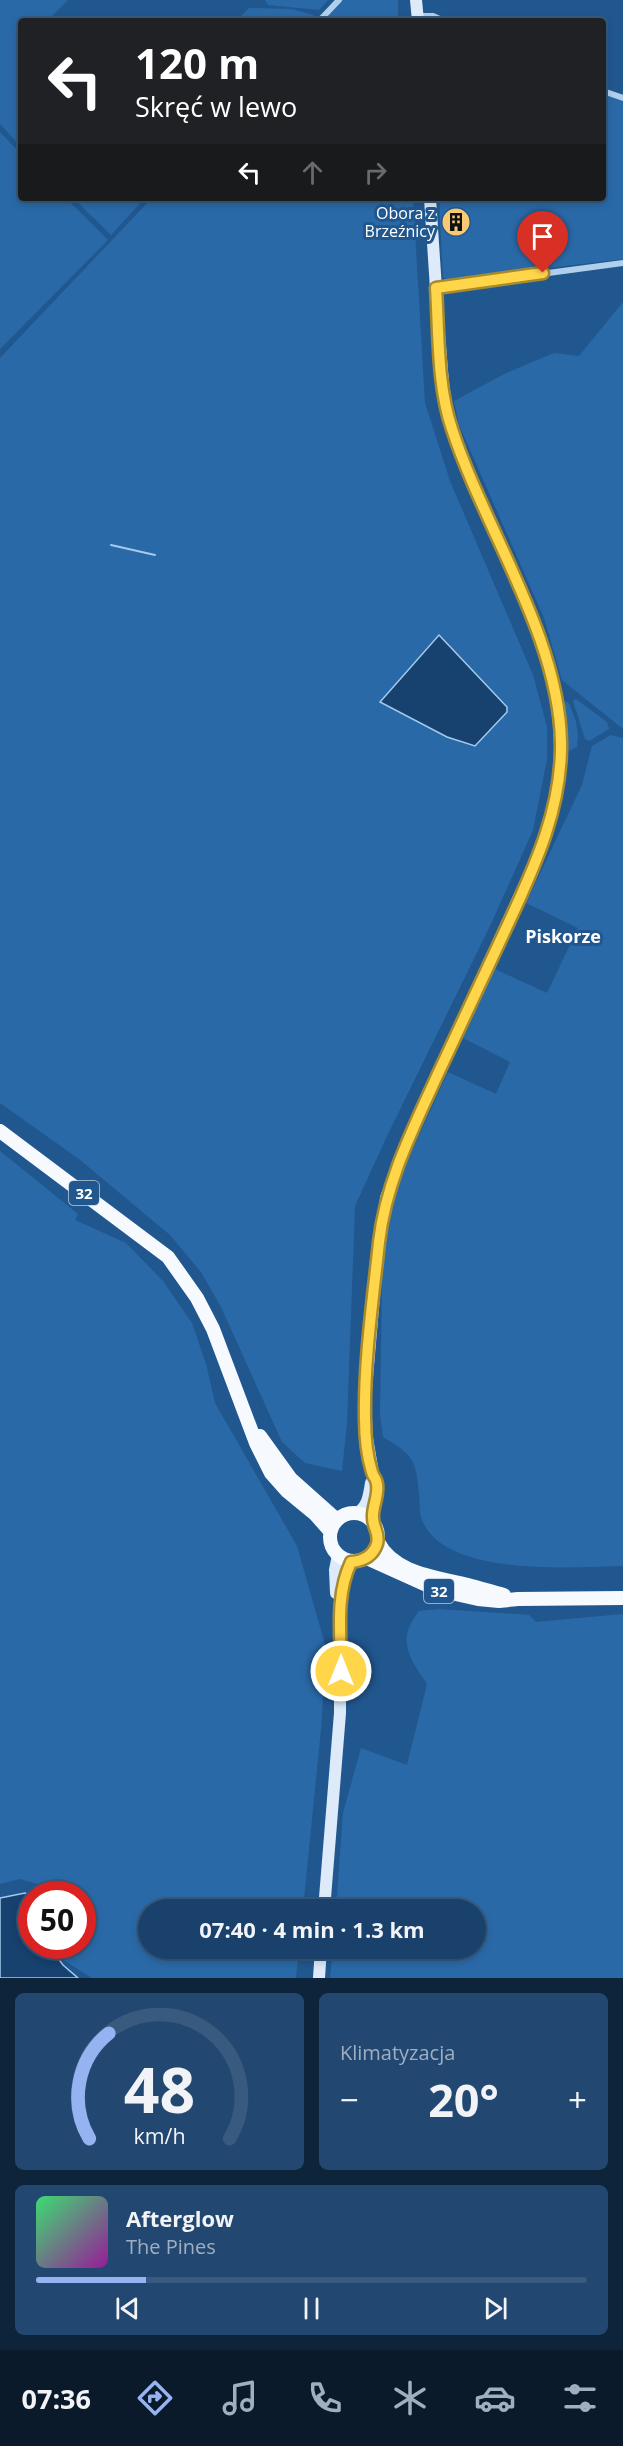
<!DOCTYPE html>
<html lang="pl">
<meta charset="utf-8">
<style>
body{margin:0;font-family:"Open Sans",sans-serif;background:#224871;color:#f1f3f6;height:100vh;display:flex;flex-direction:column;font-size:22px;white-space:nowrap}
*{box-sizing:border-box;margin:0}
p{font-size:20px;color:#9fafc1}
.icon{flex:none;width:33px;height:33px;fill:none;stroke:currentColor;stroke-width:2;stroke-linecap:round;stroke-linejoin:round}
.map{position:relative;height:1978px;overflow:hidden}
.side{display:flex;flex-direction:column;gap:15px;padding:15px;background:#0e243b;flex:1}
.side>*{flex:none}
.guide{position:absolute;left:18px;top:18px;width:588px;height:183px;border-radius:6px;box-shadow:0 3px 9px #0003,0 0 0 2px #375a7e;background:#202124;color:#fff;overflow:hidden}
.speed{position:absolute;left:18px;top:1881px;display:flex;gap:12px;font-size:30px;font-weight:700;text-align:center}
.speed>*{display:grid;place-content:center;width:78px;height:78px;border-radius:50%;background:#19416b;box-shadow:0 3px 9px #0003,0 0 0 2px #375a7e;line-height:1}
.speed .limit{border:9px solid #d22;background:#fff;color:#111}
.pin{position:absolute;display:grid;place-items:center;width:51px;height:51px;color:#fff;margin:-62px -26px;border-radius:50% 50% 50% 0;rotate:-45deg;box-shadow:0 0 6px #0007}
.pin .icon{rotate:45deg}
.me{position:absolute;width:66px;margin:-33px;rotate:0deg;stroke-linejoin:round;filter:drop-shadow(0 0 4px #0008)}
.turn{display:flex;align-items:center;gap:21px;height:126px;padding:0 18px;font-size:27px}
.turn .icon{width:78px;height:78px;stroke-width:2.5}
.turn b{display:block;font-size:42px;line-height:51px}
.lanes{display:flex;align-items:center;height:57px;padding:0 18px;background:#0003;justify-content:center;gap:30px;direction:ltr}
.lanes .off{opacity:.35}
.big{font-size:45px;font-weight:700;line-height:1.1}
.side .card{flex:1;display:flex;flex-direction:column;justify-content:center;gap:9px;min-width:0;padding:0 21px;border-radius:9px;background:#224871}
.side .dial{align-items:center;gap:0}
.dial svg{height:156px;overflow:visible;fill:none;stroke:#375a7e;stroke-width:7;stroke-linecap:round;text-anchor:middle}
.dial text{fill:#f1f3f6;stroke:none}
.song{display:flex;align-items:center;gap:18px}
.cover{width:72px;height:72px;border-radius:9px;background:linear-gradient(135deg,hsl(140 70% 55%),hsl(300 70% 35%))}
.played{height:6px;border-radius:3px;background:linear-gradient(90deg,#95b2f1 20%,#375a7e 20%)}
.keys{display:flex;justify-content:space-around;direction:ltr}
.heat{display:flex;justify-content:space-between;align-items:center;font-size:33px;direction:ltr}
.side .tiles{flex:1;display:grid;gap:15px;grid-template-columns:1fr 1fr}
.card:last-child{grid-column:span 2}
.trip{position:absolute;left:138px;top:1899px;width:348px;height:60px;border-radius:30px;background:#19416b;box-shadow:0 3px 9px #0003,0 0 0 2px #375a7e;font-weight:700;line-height:60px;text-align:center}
.tabs{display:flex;height:96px;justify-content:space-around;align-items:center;background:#0a1a2b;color:#9fafc1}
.tabs .icon{width:42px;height:42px}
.tabs .on{color:#95b2f1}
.tabs b{font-size:27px;color:#f1f3f6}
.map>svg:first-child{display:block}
.green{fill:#2a69a7}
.water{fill:#17416e;stroke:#a4caed;stroke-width:1.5}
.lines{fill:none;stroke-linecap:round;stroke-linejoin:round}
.stream{stroke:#a4caed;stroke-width:2}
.street{stroke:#b0cfec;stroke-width:6}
.secondary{stroke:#dceaf9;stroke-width:12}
.primary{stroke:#f6faff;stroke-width:14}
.route-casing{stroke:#a68a30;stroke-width:15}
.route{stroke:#ffd54a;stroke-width:10}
.labels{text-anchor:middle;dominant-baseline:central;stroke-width:6;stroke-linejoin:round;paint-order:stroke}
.shield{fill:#21578f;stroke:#bccddd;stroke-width:1.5}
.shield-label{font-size:15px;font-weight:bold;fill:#fff}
.poi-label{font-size:16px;fill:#fff;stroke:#21578f;text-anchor:end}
.neighbourhood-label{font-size:18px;font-weight:bold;fill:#fff;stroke:#21578f}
</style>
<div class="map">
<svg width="623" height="1978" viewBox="0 0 623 1978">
<rect width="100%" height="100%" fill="#21578f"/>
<!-- green -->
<path class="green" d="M0 0H68L47 21H21V147L0 124Z
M265 0H328L319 10 268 5Z
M342 0H398V21H322Z
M249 8 292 9 314 15 308 21H236Z
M603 93 623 102V259L447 280 443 277 439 198H603Z
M0 132 21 154V198H66L108 240 0 349Z
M73 198H145L111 235Z
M152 198H413L425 403 450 481 533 675 547 727V759L533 830 491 924 387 1136 355 1206 347 1423 342 1471 305 1463 282 1442 221 1307 201 1272 170 1235 79 1159 0 1103V358Z
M623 302V729L562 680 544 618 459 425 454 401 506 373 554 353 579 356Z
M576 699 607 722 609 729 589 741 585 739 573 701Z
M565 701 569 703 576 722 578 735 577 747 569 751 566 749 562 703Z
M611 735 623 738V1566C573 1567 440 1578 421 1517 419 1510 420 1501 419 1494 416 1459 413 1455 383 1437L380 1415 383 1214 448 1072 496 1094 510 1062 463 1038 495 969 547 993 578 928 526 903 582 785 592 746Z
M0 1151 78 1214 75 1220 126 1243 163 1281 185 1313 192 1323 206 1364 215 1403 297 1546 326 1648 321 1729 303 1909 148 1910V1948L299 1949 296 1978H92L60 1958 59 1946H82V1894H49L44 1886 20 1879 0 1884Z
M439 1609 529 1615 536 1622 623 1614V1978H330L333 1949 476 1948V1910L336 1909 343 1813 361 1748 407 1765 427 1684C409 1657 396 1640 419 1611Z"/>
<!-- water -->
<path class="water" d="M439 635 507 707V712L475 746 447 737 380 702Z
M25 1893 31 1896 32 1946H49L63 1965 78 1978H0V1898Z"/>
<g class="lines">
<!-- stream -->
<path class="stream" d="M111 545 155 555"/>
<!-- street -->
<path class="street" d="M418 16H433L444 21
M319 21 339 0
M603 91 623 98
M436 288 623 263"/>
<!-- secondary -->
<path class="secondary" d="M416 0 418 21
M357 1513C368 1507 369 1495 371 1483
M374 1523 373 1518 378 1489 373 1473 367 1438 365 1401 377 1261 386 1198 405 1146 542 847C591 712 531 618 479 496 468 471 456 446 449 420 442 392 442 363 439 334 436 289 433 243 430 198
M336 1593 335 1570 338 1555
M324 1910 340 1713V1603L345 1575 351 1561
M319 1978 321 1948"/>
<!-- primary -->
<path class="primary" d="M0 1131 168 1257 197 1298 213 1329 256 1443 271 1473 287 1491 315 1514 330 1531
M260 1436 291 1479 337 1520
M330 1537a24 24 0 1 1 48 0a24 24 0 1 1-48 0Z
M378 1542C394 1574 437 1577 468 1585 480 1588 492 1592 504 1595
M367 1558 438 1590 478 1599 499 1601 518 1599 623 1598"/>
</g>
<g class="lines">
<!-- route casing -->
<g class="route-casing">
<path id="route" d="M341 1671C341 1634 335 1596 351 1562 363 1561 373 1556 377 1544 380 1533 373 1528 373 1518 372 1507 379 1496 377 1484 375 1475 375 1481 372 1472 367 1456 365 1435 365 1418 364 1360 373 1300 379 1242 386 1182 412 1131 437 1076 461 1025 485 974 509 922 536 864 562 807 561 742 559 636 484 528 452 429 437 385 439 334 436 288L543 273"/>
</g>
<!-- route -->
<use href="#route" class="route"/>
</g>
<!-- icons -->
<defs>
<g id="building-disc" transform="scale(1.5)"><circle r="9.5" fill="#f9ca71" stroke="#21578f"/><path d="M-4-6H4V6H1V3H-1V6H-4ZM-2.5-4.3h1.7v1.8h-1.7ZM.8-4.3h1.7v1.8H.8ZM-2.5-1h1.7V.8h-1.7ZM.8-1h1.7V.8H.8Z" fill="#111"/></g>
</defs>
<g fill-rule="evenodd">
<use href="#building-disc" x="456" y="222"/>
</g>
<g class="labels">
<!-- shield labels -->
<g class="shield">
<rect x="69" y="1181" width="30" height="24" rx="4.5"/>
<rect x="424" y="1579" width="30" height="24" rx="4.5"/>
</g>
<g class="shield-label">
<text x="84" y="1193">32</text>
<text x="439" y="1591">32</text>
</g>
<!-- poi labels -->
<g class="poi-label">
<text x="435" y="213">Obora z<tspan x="435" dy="18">Brzeźnicy</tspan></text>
</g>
<!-- neighbourhood labels -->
<g class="neighbourhood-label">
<text x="563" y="936">Piskorze</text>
</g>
</g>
</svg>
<div class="speed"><div class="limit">50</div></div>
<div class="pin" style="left:543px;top:273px;background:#d93025"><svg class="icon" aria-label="arrive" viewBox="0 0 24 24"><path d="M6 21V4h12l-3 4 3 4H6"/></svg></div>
<svg class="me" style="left:341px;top:1671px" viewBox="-20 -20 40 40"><circle r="17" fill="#ffd54a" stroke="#fff" stroke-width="3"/><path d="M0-11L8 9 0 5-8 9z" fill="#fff"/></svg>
<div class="trip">07:40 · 4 min · 1.3 km</div>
<div class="guide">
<div class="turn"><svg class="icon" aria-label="left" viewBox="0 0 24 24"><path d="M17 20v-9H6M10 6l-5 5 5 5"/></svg><div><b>120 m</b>Skręć w lewo</div></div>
<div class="lanes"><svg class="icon" aria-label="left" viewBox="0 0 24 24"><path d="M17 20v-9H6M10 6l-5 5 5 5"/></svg><svg class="icon off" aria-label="ahead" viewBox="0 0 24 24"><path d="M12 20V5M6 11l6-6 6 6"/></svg><svg class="icon off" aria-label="right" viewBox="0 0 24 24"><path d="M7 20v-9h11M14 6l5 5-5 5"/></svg></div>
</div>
</div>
<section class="side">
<div class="tiles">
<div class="card dial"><svg viewBox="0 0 100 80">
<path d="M14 69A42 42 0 1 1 86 69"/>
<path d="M14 69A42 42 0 0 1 24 15" stroke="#95b2f1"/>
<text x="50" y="56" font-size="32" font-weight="700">48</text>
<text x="50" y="72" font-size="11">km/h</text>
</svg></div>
<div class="card"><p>Klimatyzacja</p>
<div class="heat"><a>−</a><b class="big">20°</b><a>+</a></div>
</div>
<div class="card">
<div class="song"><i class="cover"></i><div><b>Afterglow</b><p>The Pines</p></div></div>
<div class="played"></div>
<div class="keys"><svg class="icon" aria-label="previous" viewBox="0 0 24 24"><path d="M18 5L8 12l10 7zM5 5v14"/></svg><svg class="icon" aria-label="pause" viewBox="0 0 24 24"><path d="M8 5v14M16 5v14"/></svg><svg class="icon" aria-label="next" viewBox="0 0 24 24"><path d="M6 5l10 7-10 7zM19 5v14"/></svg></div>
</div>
</div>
</section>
<nav class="tabs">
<b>07:36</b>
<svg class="icon on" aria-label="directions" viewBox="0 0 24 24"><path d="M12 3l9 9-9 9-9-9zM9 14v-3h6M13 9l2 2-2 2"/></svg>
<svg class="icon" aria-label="music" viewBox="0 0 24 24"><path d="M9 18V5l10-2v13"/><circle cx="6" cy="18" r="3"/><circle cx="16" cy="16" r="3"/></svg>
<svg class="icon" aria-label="phone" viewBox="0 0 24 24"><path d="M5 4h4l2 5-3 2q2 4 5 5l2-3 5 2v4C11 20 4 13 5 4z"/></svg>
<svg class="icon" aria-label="climate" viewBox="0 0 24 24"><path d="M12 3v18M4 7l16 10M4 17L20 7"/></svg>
<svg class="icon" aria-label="car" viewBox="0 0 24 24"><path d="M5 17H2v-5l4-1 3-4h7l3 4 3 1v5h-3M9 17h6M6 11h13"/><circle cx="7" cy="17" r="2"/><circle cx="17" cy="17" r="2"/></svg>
<svg class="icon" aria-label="filters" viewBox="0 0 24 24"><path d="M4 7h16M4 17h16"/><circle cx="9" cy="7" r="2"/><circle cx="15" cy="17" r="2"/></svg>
</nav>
